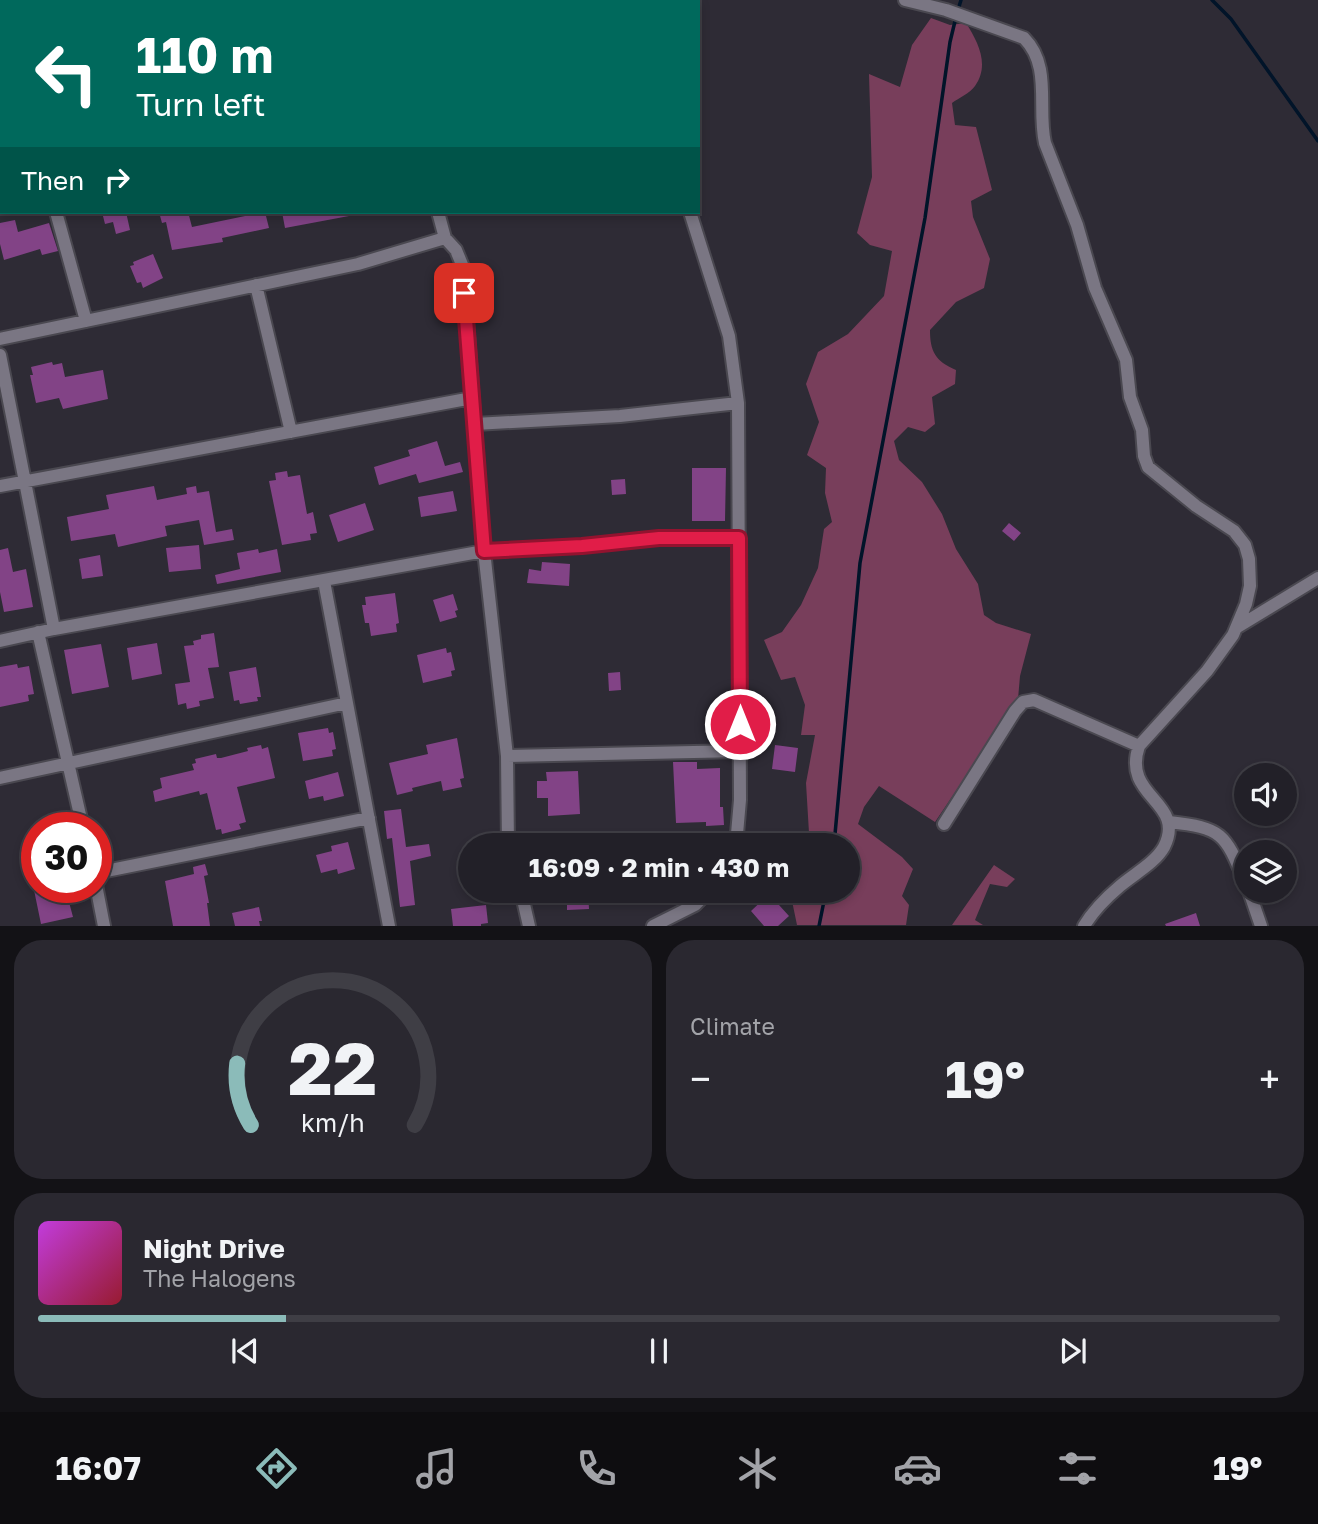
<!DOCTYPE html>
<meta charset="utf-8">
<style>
body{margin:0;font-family:"Golos Text",sans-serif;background:#2a2830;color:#f1f3f6;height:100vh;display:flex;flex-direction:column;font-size:26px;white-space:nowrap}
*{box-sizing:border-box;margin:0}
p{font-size:23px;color:#a2a3a8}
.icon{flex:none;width:38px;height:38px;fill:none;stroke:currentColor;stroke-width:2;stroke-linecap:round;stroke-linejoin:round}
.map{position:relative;height:926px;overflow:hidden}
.details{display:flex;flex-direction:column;gap:14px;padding:14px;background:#131216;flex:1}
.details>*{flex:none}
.top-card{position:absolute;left:0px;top:0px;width:700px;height:214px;box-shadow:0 4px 10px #0003,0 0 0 2px #3f3e45;background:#00695c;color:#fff;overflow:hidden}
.fabs{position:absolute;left:1234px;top:763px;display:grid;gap:14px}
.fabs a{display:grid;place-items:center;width:63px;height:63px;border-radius:50%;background:#222028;box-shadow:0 4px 10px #0003,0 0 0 2px #3f3e45;font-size:35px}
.speed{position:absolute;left:21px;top:812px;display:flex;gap:14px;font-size:35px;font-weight:700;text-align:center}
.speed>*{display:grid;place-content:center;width:91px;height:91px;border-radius:50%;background:#222028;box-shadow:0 4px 10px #0003,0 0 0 2px #3f3e45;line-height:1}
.speed .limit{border:10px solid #d22;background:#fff;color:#111}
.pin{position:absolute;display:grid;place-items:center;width:60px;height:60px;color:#fff;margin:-30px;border-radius:14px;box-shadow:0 4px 10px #0006}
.me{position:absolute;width:77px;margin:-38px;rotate:0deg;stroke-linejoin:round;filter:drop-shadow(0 0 5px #0008)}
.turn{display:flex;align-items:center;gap:24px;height:147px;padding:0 21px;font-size:32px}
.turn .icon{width:91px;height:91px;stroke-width:2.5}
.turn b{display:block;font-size:49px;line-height:60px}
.then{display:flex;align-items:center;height:66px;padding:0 21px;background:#0003;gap:14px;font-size:26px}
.big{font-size:52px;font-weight:700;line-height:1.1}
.details .card{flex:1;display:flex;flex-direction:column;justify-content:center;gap:10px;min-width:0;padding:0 24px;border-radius:28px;background:#2a2830}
.details .dial{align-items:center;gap:0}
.dial svg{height:182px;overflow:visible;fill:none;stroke:#3f3e45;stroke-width:7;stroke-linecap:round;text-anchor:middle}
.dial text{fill:#f1f3f6;stroke:none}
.song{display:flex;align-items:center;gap:21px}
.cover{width:84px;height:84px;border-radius:10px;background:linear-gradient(135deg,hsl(290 70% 55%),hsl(350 70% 35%))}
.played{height:7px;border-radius:4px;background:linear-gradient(90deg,#8bbbb9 20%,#3f3e45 20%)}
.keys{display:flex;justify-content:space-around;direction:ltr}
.heat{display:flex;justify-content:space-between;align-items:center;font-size:38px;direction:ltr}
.details .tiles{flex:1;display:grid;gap:14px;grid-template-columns:1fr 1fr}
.card:last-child{grid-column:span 2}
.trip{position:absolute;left:458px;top:833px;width:402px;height:70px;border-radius:35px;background:#222028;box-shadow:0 4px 10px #0003,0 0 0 2px #3f3e45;font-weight:700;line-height:70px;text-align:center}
.tab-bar{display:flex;height:112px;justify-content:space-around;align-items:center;background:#0e0d10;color:#a2a3a8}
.tab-bar .icon{width:49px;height:49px}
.tab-bar .current{color:#8bbbb9}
.tab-bar b{font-size:32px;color:#f1f3f6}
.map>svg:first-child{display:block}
.green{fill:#783e5b}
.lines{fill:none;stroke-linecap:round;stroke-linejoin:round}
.stream{stroke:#011429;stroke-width:3.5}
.building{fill:#824386}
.street-casing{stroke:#4a4850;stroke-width:16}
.street{stroke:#7a7683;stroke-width:12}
.route-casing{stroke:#92132f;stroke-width:18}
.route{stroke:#e11d48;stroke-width:12}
</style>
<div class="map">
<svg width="1318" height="926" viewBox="0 0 1318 926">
<rect width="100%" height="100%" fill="#2e2b35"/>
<!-- green -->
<path class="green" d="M931 18 950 25 966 23C978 42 990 65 975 86 970 93 959 98 952 103L955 125 976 127 992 190 971 201 973 217 990 259 984 288 956 302 930 330C930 351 935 361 956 370L955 384 932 397 935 424 925 432 908 427 894 441 899 460 922 482 942 514 956 549 978 584 984 615 996 623 1031 634 1020 676 1018 699 935 822 879 786 864 807 858 824 902 857 913 869 902 896 909 905 906 925H797L792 901 794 891H849V845H806L809 833 806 783 815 735H801L805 705 795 677 781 680 764 640 782 632 801 605 818 568 824 529 832 522 825 493 826 468 807 455 819 422 806 384 818 352 848 334 884 296 892 251 870 245 857 233 872 177 869 74 900 87 912 45Z
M994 865 1015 879 1007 887 990 884 975 920 983 925H952Z"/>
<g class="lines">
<!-- stream -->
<path class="stream" d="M1212 0 1231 19 1318 141
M958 10 961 0
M834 845 860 563 925 218 950 42 956 17
M819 926 826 891"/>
</g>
<!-- building -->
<path class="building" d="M102 212H126L130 230 116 234 113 222 105 224Z
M159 212H188L192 227 265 212 269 228 222 238 223 242 172 250 166 222 162 223Z
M282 212H349V216L285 228Z
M15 220 18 232 49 223 58 251 42 255 40 249 4 260 0 244V223Z
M153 254 163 278 143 288 141 282 137 283 130 266 134 265 133 262Z
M52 362 53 365 62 363 65 377 103 370 108 399 63 409 59 398 36 403 30 375H33L31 367Z
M437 441 445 466 460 462 463 472 419 483 416 474 379 485 374 467 410 456 408 450Z
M692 468H726L725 521H692Z
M287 471 288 477 300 475 307 514 313 512 317 533 310 534 311 540 282 545 269 481 276 480 275 473Z
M625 479 626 494 612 495 611 480Z
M154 486 157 500 187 494 186 488 196 486 197 493 209 491 216 532 232 529 234 540 204 545 199 520 165 526 167 536 118 547 115 534 71 541 67 517 109 509 106 495Z
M453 491 457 511 421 517 418 497Z
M365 503 374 530 338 542 329 515Z
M1009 523 1021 533 1014 541 1002 531Z
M199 545 201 569 169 572 166 548Z
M8 548 13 572 26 569 33 607 4 612 0 592V550Z
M258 549 259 553 277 549 281 572 217 584 215 575 240 569 237 553Z
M100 555 103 576 82 579 79 559Z
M542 562 570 564 569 586 527 583 529 569 541 571Z
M395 593 399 623 396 624 397 632 371 636 369 623H365L362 605H366L365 597Z
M453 594 458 610 455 611 457 617 440 622 433 600Z
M214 633 219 667 208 668 214 698 199 701 200 706 187 709 186 703 178 705 175 684 190 682 184 646 194 645 193 641 201 639V635Z
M157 643 162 674 132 680 127 648Z
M101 644 109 687 72 694 64 650Z
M446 648 447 653 451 652 455 670 451 671 452 676 423 683 417 655Z
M17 664 18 668 29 666 34 694 28 695 29 701 0 707V667Z
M256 667 261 697H257L258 701 240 704 239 700 234 701 229 672Z
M620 672 621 690 609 691 608 673Z
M328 728 329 733 333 732 336 749 332 750 333 756 303 761 298 733Z
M457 738 464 778 460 779 462 787 443 791 441 781 412 788 413 791 397 795 389 763 428 754 426 745Z
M261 745 262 749 268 747 275 778 237 787 246 822 239 824 241 829 222 834 221 829 216 830 207 793 200 795 199 791 155 802 153 791 162 788 160 778 194 770 192 764 196 763 195 759 216 754 217 758H221L248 751 247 748Z
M775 745 798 748 795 772 772 769Z
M673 762H697V769L720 768V807H723L724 825 706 826V822L676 823Z
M578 771 580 814 548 816V798H537V781H547L546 772Z
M338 772 344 796 324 801 323 796 309 799 305 781Z
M401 809 406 847 429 844 431 856 410 861 415 905 400 907 392 838 387 839 384 811Z
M655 833V845H635V834Z
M348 842 355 869 338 874 337 869 321 873 316 855 332 851 331 846Z
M205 864 208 875 204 876 209 903H207L210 926H173L165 881 194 874 193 867Z
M48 887H65L73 917 41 924 34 890Z
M558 891H588L589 909 567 910V902H558Z
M769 894 789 916 778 926H764L751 911Z
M486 905 488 923 481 924V926H453L451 909Z
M259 907 262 921H259L260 926H235L232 913Z
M1196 913 1200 926H1166L1165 924Z"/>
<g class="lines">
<!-- street casing -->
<g class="street-casing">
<path id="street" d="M142 0V2
M386 0V2
M627 0V2
M905 0 946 10 1024 38C1052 66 1037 108 1045 143L1077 225 1095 288 1126 360 1130 397 1142 430 1144 456 1148 467 1196 506 1234 531 1245 545 1249 559 1250 586 1246 604 1233 635 1207 671 1139 746C1121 798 1187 801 1164 847 1155 863 1134 874 1120 886 1107 897 1093 911 1084 926
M84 2 93 0
M0 19H2
M0 189 2 188
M56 212 86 321
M438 212 445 238 456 250 463 267 484 551 507 756 508 845
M690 212 729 336 738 403 740 800 736 845
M256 285 291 432
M0 339 358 264 445 238
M0 355 54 629
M475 424 620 416 738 403
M0 486 472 398
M324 581 389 926
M1236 628 1318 578
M38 632 83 828
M0 641 54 629 484 551 582 546 659 538H739
M507 756 740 751
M0 778 347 703
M1169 822C1224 828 1225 834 1246 884
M944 824 1015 711 1023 702 1034 700 1139 746
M96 873 369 818
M96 885 104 926
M521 891 529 926
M1249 891 1261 926
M653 926 695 905 709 891"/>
</g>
<!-- street -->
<use href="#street" class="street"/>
</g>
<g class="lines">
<!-- route casing -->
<g class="route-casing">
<path id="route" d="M464 293 484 551 582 546 659 538H739L740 724"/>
</g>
<!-- route -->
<use href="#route" class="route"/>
</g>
</svg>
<div class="fabs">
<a><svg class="icon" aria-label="sound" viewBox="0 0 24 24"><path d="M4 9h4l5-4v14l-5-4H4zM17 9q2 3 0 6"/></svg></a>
<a><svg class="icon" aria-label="layers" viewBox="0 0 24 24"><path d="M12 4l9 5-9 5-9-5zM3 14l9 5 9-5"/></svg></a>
</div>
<div class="speed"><div class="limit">30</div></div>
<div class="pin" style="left:464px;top:293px;background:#d93025"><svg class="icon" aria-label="arrive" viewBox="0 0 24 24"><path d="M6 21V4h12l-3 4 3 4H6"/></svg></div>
<svg class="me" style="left:740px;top:724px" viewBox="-20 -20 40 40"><circle r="17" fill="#e11d48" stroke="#fff" stroke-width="3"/><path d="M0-11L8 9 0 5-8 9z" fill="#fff"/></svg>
<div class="trip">16:09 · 2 min · 430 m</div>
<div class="top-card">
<div class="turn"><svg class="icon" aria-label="left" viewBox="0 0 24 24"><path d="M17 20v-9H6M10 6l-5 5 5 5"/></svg><div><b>110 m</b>Turn left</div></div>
<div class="then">Then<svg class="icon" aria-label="right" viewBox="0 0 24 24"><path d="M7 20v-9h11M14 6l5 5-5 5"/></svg></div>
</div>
</div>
<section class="details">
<div class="tiles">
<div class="card dial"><svg viewBox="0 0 100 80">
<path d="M14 69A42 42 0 1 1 86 69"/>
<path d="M14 69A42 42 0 0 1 8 42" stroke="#8bbbb9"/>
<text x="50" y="56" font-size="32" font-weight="700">22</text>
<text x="50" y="72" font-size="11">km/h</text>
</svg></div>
<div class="card"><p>Climate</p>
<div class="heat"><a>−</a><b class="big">19°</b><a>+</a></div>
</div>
<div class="card">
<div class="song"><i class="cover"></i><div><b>Night Drive</b><p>The Halogens</p></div></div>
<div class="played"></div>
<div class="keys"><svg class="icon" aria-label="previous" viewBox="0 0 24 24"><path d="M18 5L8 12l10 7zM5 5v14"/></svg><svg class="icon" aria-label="pause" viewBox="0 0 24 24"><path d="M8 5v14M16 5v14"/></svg><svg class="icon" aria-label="next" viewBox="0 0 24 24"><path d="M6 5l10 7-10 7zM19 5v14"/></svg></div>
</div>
</div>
</section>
<nav class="tab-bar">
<b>16:07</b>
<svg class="icon current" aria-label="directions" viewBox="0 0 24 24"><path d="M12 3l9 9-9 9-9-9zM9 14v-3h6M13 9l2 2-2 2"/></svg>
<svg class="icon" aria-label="music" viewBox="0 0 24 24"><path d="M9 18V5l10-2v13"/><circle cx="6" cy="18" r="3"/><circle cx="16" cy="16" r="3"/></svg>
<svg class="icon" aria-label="phone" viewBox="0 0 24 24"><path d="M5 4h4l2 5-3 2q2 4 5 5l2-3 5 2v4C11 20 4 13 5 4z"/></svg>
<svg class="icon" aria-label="climate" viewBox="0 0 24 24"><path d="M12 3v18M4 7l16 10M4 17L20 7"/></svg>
<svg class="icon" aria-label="car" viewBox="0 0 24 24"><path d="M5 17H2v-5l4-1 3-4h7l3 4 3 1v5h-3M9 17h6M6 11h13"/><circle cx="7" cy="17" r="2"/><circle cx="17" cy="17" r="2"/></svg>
<svg class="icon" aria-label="filters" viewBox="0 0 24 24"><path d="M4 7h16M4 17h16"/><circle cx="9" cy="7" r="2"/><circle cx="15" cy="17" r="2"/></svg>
<b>19°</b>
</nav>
